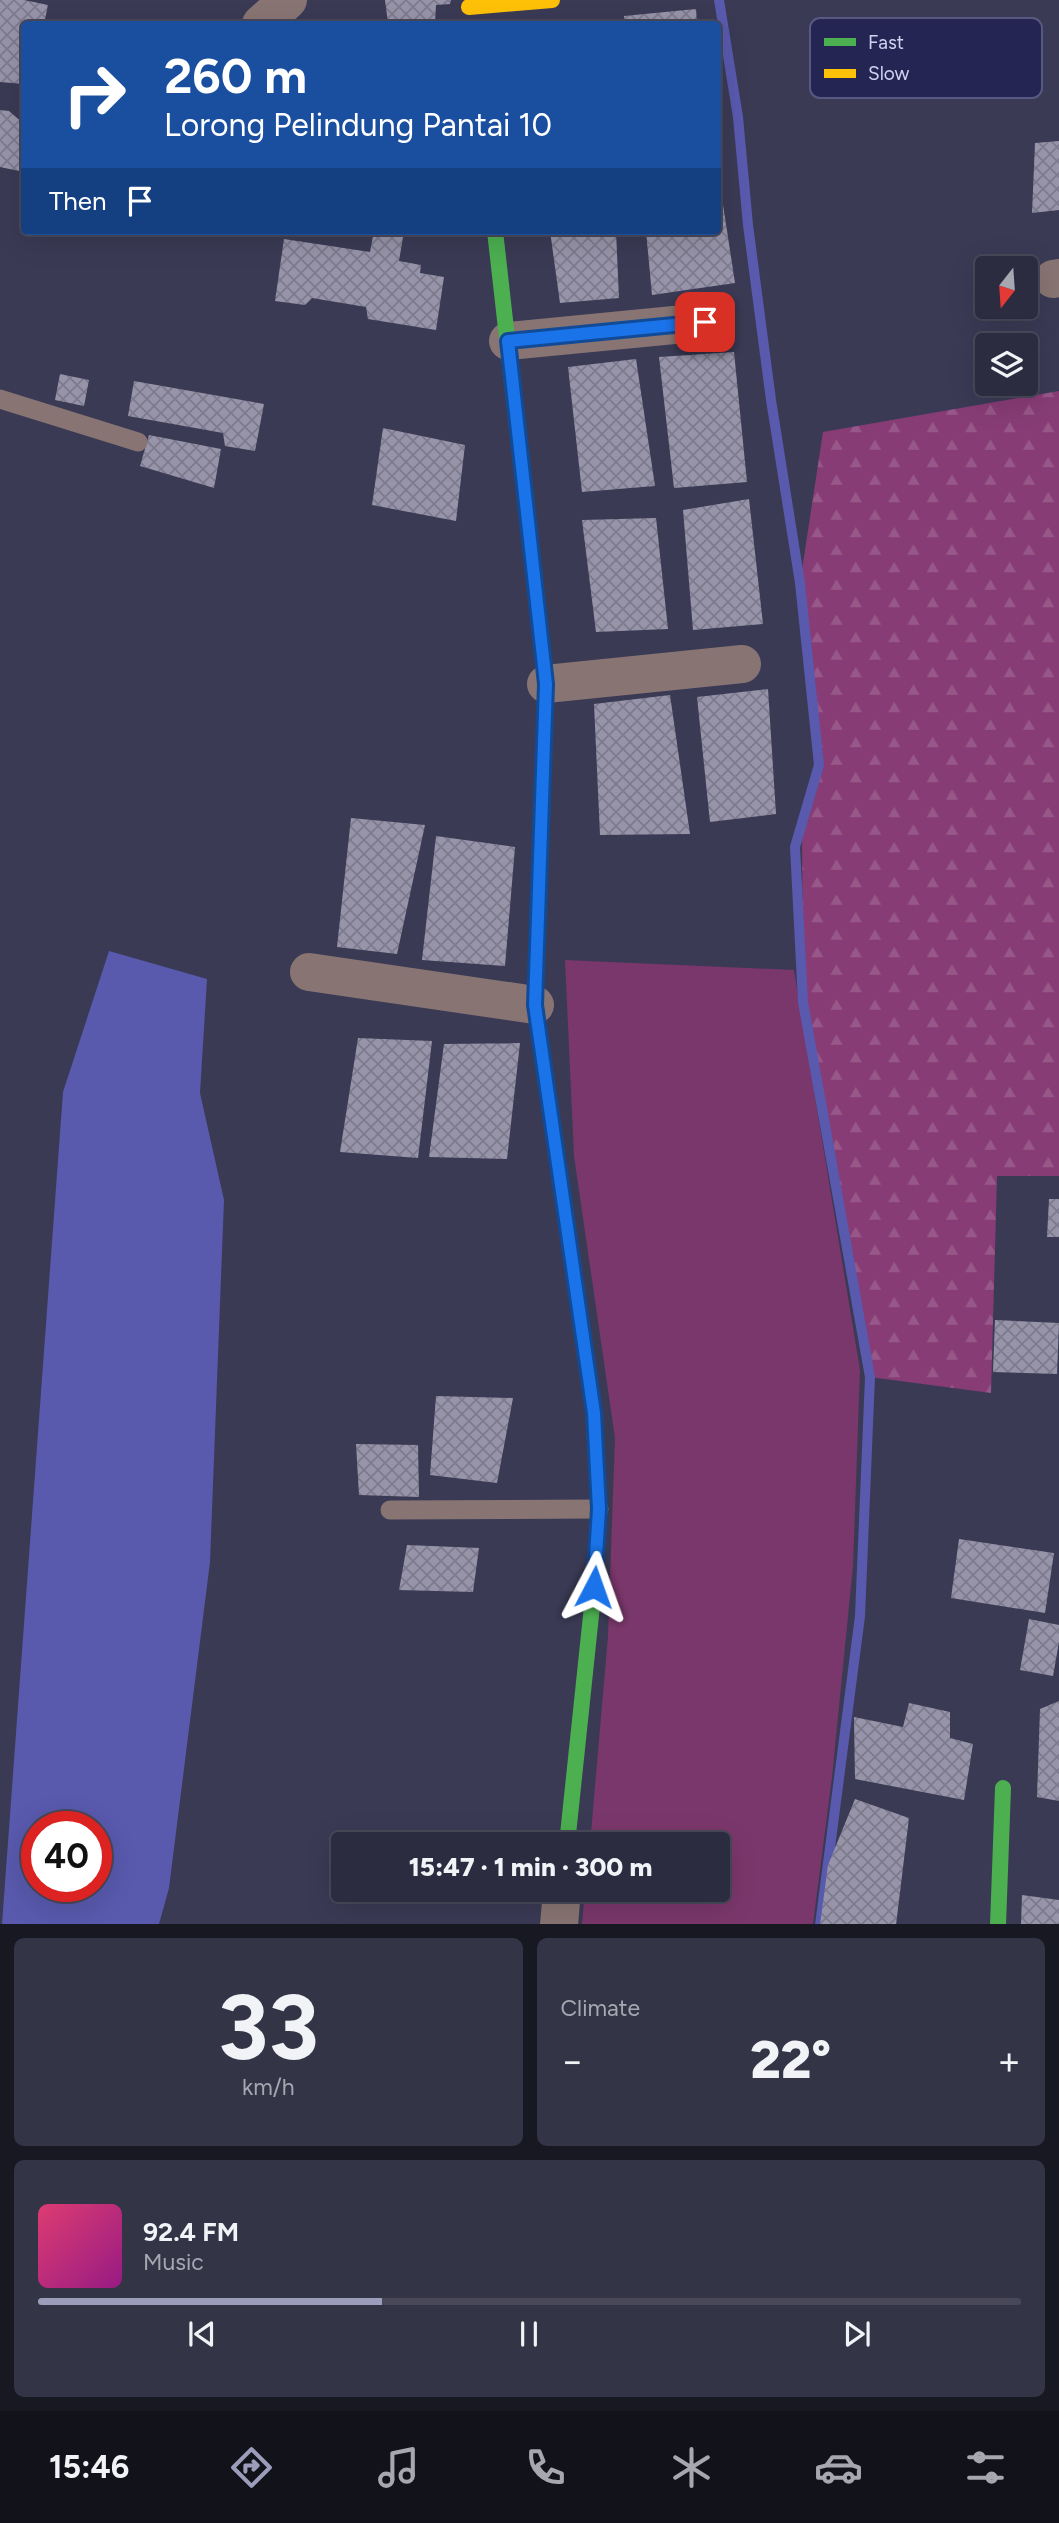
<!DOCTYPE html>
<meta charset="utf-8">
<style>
body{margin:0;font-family:Figtree,sans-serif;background:#343447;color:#f1f3f6;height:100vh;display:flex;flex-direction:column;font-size:26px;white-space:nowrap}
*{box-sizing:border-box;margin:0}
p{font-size:23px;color:#a6a7b1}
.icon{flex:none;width:38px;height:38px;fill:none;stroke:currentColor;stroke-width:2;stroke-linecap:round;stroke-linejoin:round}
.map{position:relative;height:1924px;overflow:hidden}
.drawer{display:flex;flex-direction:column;gap:14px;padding:14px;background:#181823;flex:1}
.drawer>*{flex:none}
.guide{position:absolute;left:21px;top:21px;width:700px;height:214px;border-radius:7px;box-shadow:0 7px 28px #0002,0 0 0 2px #484859;background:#1a4fa0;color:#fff;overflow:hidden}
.needle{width:46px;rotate:197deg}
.controls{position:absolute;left:975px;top:256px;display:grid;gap:14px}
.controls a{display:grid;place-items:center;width:63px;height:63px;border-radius:7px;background:#2c2c40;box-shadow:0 7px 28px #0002,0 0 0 2px #484859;font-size:35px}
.speed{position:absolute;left:21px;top:1811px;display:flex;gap:14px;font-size:35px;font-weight:700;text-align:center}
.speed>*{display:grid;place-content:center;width:91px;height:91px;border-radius:50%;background:#2c2c40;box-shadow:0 7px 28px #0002,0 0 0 2px #484859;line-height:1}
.speed .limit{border:10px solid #d22;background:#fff;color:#111}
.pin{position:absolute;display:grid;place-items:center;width:60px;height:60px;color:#fff;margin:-30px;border-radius:14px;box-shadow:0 4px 10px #0006}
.me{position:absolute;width:77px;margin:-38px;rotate:4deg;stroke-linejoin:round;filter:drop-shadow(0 0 5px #0008)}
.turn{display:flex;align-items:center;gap:24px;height:147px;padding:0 28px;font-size:32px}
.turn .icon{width:91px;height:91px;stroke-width:2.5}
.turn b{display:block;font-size:49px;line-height:60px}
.then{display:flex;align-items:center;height:66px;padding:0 28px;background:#0003;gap:14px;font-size:26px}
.big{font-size:52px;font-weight:800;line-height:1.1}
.drawer .tile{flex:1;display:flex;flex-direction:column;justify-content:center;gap:10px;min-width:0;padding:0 24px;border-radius:10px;background:#343447}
.drawer .dial{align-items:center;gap:0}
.dial b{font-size:91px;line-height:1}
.song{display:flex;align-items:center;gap:21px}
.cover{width:84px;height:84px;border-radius:10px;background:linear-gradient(135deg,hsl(340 70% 55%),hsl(310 70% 35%))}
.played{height:7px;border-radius:4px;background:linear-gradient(90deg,#9b9dba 35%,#484859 35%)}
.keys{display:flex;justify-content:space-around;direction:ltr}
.heat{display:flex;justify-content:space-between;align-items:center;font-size:38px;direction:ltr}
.drawer .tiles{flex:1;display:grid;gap:14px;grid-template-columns:1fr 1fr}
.tile:last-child{grid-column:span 2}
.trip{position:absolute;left:331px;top:1832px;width:399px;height:70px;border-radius:7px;background:#2c2c40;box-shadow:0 7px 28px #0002,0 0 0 2px #484859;font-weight:800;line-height:70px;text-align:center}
.menu{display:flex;height:112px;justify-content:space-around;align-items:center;background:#12121a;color:#a6a7b1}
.menu .icon{width:49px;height:49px}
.menu .on{color:#9b9dba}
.menu b{font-size:32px;color:#f1f3f6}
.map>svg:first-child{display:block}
.green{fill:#7a376b}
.forest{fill:url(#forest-firs)}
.water{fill:#5959ae;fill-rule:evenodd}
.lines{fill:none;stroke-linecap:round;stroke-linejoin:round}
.stream{stroke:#5959ae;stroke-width:10}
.building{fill:url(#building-cross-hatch)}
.lane{stroke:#887573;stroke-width:19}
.street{stroke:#887573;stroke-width:38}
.fast{stroke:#4caf50;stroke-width:16}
.slow{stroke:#ffc107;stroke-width:16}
.route-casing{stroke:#114b97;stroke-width:18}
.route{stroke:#1a73e8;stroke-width:12}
.key{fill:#252554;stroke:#585983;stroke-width:2}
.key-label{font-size:19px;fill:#cfd2f0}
</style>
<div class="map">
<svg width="1059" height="1925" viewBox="0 0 1059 1925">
<defs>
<pattern id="forest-firs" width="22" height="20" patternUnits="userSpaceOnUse" patternTransform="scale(1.75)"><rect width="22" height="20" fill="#873c75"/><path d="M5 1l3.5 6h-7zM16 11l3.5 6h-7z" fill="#975789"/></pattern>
<pattern id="building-cross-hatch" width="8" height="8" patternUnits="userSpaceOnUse" patternTransform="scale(1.75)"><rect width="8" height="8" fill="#9794a9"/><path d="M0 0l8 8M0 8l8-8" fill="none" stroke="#7c7a8c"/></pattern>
</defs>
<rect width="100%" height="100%" fill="#3a3a55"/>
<!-- green -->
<path class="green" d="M565 960 794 970 860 1370 853 1566 832 1777 813 1924H582L585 1890H718V1844H590L608 1636 615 1438 574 1156Z"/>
<!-- forest -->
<path class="forest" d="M1059 391V1176H997L991 1393 870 1377 803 1002 802 824 819 765 800 583 823 432Z"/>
<!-- water -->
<path class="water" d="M109 951 207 979 200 1093 224 1200 210 1562 169 1888 159 1924H2L63 1092ZM37 1827H96V1886H37Z"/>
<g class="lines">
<!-- stream -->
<path class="stream" d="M719 0 738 117 748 225 771 400 800 583 819 765 795 847 803 1002 870 1377 860 1616 820 1925"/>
</g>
<!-- building -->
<path class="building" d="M0 0H24L48 5 44 24H24V84L0 82Z
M385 0H451L450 4 436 5 435 24 388 23Z
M696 9 697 24H625L624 16Z
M0 110 9 111 24 124V172L0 167Z
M1059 141V210L1032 213 1035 143Z
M718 172 735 283 652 295 646 231H718Z
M374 231H404L399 261 421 265 420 273 444 277 436 330 368 319 366 307 312 298 305 305 275 301 284 239 370 252Z
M550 231H616L619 298 560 303Z
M734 352 747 482 674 488 659 357Z
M636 359 655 486 582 492 568 367Z
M60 374 89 380 84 406 55 400Z
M134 381 264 404 255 451 225 446 223 433 128 416Z
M383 428 465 445 456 521 372 505Z
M149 435 221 449 214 488 140 466Z
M749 499 763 624 693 630 683 510Z
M656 518 668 629 596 632 582 520Z
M768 689 776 814 710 822 697 697Z
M670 695 690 834 600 835 594 704Z
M351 818 425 825 397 954 337 947Z
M436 836 515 847 505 966 422 960Z
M358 1038 432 1041 418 1158 340 1152Z
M520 1043 507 1159 429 1157 444 1044Z
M1049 1199H1059V1237H1047Z
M995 1320 1059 1323 1057 1374 993 1372Z
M436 1396 513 1398 497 1483 430 1475Z
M356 1444 418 1445 419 1497 359 1495Z
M959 1539 1054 1553 1045 1613 951 1598Z
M407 1545 479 1548 473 1592 399 1590Z
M1029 1619 1059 1625V1642L1053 1676 1020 1670Z
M1059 1701V1801L1037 1797 1040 1709Z
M909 1703 950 1712V1738L973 1744 964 1800 855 1779 854 1717 903 1727Z
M855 1799 909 1818 896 1925H820L828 1865Z
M1022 1895 1059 1900V1925H1021Z"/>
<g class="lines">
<!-- lane -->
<path class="lane" d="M0 399 138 442
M390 1510 599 1509"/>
<!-- street -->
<path class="street" d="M261 24 288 0
M1053 279 1059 278
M508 341 705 322
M546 684 742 664
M309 972 535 1005
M559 1925 562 1890"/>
<!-- fast -->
<path class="fast" d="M495 231 546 684 537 953
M567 1844 594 1587 599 1509 593 1404
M998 1925 1003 1788"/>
<!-- slow -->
<path class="slow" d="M469 7 552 0
M537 953 535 1005 593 1404"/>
</g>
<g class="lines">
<!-- route casing -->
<g class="route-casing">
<path id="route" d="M594 1587 599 1509 594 1413 535 1005 546 684 508 341 705 322"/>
</g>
<!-- route -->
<use href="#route" class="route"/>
</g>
<!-- legend -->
<rect x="810" y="18" width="232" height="80" rx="10" class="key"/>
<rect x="824" y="38" width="32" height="8" fill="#4caf50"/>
<rect x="824" y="69" width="32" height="9" fill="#ffc107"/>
<g class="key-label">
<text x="868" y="49">Fast</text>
<text x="868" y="80">Slow</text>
</g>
</svg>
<div class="controls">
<a><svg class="needle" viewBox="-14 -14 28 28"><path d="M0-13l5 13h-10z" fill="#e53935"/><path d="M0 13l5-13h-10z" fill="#a6a7b1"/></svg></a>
<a><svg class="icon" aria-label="layers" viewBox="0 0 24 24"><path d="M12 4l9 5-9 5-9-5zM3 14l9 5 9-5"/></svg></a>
</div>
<div class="speed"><div class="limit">40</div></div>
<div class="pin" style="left:705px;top:322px;background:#d93025"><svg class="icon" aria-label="arrive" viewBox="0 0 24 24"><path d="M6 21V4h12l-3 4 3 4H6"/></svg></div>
<svg class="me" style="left:594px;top:1587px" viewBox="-20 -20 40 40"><path d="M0-17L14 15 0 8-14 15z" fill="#1a73e8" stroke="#fff" stroke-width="4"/></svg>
<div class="trip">15:47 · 1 min · 300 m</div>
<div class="guide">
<div class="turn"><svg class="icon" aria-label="right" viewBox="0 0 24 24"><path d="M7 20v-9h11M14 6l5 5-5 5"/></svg><div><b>260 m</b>Lorong Pelindung Pantai 10</div></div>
<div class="then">Then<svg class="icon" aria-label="arrive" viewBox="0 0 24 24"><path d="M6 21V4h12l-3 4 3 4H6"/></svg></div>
</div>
</div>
<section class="drawer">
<div class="tiles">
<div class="tile dial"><b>33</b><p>km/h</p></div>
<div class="tile"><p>Climate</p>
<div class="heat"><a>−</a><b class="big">22°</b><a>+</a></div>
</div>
<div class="tile">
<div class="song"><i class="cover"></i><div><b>92.4 FM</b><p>Music</p></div></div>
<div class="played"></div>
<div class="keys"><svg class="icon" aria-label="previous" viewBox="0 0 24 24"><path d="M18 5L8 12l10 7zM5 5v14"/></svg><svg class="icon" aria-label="pause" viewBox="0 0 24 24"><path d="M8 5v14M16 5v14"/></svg><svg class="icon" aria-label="next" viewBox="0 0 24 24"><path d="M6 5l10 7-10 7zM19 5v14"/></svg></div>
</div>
</div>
</section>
<nav class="menu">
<b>15:46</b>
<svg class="icon on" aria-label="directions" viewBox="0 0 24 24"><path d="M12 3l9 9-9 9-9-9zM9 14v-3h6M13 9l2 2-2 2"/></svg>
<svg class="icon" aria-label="music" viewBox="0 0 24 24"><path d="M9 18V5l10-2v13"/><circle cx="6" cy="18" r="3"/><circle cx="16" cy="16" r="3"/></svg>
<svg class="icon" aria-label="phone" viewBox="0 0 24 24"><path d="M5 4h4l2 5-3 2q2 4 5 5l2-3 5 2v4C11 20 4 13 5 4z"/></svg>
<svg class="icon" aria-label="climate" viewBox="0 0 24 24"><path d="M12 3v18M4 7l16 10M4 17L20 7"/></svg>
<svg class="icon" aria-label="car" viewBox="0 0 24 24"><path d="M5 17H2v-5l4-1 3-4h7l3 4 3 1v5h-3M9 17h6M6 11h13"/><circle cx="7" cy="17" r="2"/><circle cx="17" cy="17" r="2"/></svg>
<svg class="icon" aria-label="filters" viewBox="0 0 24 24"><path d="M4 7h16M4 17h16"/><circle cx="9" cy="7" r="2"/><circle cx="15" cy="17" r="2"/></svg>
</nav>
